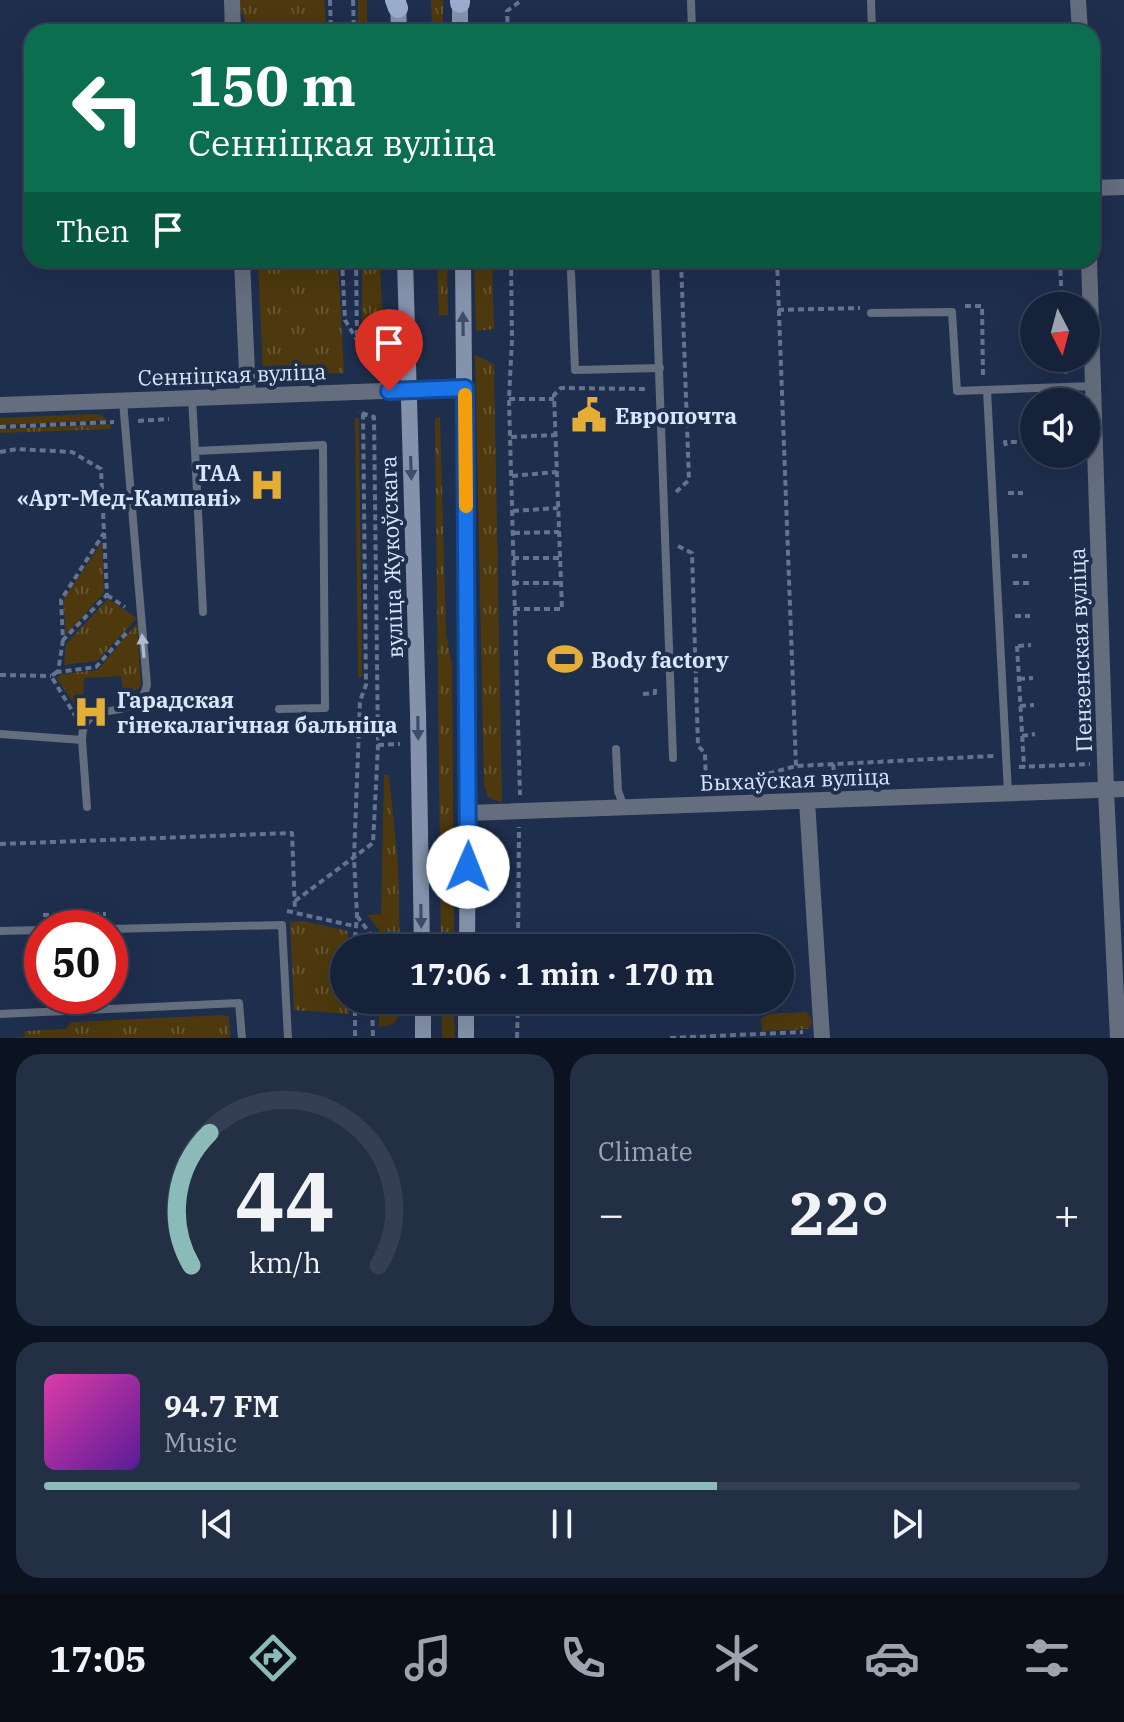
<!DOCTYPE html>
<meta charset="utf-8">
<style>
body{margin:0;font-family:"IBM Plex Serif",serif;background:#232f45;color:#f1f3f6;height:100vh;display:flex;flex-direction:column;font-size:30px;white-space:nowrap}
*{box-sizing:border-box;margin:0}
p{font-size:26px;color:#9ea4af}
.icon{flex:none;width:44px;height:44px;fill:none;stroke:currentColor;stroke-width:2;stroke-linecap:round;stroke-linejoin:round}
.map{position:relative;height:1038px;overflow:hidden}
.details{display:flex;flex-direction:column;gap:16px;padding:16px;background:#0c1320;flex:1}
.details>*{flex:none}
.banner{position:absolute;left:24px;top:24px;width:1076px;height:244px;border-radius:24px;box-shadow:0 8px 32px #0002,0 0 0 2px #353f54;background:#0b6e4f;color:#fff;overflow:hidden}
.needle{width:52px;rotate:174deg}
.fabs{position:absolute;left:1020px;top:292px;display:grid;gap:16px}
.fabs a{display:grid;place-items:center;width:80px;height:80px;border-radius:50%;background:#16223a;box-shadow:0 8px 32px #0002,0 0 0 2px #353f54;font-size:40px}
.speed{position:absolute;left:24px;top:910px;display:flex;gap:16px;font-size:40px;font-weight:700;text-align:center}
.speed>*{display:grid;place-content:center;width:104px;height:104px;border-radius:50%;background:#16223a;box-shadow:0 8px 32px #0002,0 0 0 2px #353f54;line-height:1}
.speed .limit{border:12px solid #d22;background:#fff;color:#111}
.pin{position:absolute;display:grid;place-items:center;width:68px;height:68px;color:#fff;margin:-82px -34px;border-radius:50% 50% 50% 0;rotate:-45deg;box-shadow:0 0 8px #0007}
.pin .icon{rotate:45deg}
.me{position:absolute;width:88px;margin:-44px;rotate:1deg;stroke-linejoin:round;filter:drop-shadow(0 0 6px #0008)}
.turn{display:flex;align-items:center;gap:28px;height:168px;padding:0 32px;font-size:36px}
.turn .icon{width:104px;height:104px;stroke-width:2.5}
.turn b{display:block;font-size:56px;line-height:68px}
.then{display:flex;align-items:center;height:76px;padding:0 32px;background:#0003;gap:16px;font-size:30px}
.big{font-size:60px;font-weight:700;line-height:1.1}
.details .tile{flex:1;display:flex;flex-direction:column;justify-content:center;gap:12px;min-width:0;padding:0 28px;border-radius:24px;background:#232f45}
.details .dial{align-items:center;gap:0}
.dial svg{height:208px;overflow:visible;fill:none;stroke:#353f54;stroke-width:7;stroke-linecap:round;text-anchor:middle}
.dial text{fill:#f1f3f6;stroke:none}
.song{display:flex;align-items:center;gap:24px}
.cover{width:96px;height:96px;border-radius:12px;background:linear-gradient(135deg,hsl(320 70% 55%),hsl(270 70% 35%))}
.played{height:8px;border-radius:4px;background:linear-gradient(90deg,#8bbbb9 65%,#353f54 65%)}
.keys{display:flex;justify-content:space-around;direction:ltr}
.heat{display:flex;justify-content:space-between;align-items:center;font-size:44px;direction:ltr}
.details .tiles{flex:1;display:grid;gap:16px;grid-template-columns:1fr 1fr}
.tile:last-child{grid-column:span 2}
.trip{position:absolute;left:330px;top:934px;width:464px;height:80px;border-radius:40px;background:#16223a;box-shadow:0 8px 32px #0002,0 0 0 2px #353f54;font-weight:700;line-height:80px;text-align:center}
.menu{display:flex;height:128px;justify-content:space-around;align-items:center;background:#090e17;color:#9ea4af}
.menu .icon{width:56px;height:56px}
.menu .current{color:#8bbbb9}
.menu b{font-size:36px;color:#f1f3f6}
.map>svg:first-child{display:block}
.grass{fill:url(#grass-tufts)}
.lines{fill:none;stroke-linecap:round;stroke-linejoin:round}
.path{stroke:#65738e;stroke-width:4;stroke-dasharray:6 4;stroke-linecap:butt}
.service{stroke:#656e7e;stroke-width:8}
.minor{stroke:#656e7e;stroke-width:16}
.tertiary{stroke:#656e7e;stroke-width:16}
.secondary{stroke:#8492ab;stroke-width:16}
.primary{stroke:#9badce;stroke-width:20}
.oneway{fill:#3d4c69}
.oneway2{fill:#b0bbce}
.route-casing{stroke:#114b97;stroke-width:20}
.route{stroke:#1a73e8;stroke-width:14}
.slow{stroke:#f59e0b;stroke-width:14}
.labels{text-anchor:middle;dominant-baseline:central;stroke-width:8;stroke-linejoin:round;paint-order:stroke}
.street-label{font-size:22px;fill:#d9e5f9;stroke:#1e2e4d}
.poi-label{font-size:22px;font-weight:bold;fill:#d9e5f9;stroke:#1e2e4d;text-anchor:start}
</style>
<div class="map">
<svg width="1124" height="1038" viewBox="0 0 1124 1038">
<defs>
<pattern id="grass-tufts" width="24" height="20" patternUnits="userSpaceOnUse" patternTransform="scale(2)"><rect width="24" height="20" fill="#4d390d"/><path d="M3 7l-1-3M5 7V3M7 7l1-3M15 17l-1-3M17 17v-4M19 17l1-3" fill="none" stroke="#665631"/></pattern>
</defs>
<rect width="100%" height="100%" fill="#1e2e4d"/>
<!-- grass -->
<path class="grass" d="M238 0H324L327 32H248C248 20 239 13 238 0Z
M358 0H367V32H358Z
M431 0H443V32H432Z
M258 260H338L344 373 263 376Z
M362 260H380L383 335 367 334 362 327Z
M437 260H447L448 315 439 316Z
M474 260H492L494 329 476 331Z
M475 355 494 364 502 803 488 797 484 784Z
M92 414 101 415 108 420 0 425V418Z
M440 417 446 633 452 666 454 948H441L435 418Z
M355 418H359L362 677H358Z
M110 424 111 429 0 433V429Z
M102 542 104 593 66 635 63 600Z
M108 599 137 618 97 661 64 665 66 644Z
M137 623 141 687 124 695 121 676 84 678 82 715 57 679 61 674 98 670Z
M384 775H389L398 864 400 948H379V930L367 915 381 914Z
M303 921 348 931V948H344V1000H349V1014L294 1010 290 922Z
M379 1000H401C401 1017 397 1026 379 1027Z
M441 1000H454L455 1038H442Z
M806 1012 811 1018 812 1024 808 1029 762 1031 761 1019 769 1014Z
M224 1015 229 1017 230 1038H10L24 1037 25 1031 66 1029 71 1022Z"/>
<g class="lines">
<!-- path -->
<path class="path" d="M330 0 331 32
M353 0 354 32
M508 32 507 11 522 0
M342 260 345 320 357 340
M356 260 357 338
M511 260 512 339 509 399 520 795
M777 260 796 766
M1060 260 1062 306
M965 306H982L983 376
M778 310 860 308
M1065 358 1066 376
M509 399H554
M138 421 169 419
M0 427 114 422
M511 437 555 435
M1006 446 1005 442H1021
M0 452 17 449 72 452 101 469 107 595 63 640 61 600 104 533
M512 476 557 472
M676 492 689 480 681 260
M1008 493H1023
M513 511 558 508
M514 533 559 532
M678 546 692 553 698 746 705 753 706 786
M1012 556H1027
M513 558H560
M513 583H561
M1013 583H1029
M107 595 125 607
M514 609H562L554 395 561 388 646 389
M1015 616H1030
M63 640 58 672 96 667 128 631
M1017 646 1024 767
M1018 646 1031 645
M57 672 51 676 76 717
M0 675 51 676
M1019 679 1033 678
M643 694 655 693V689
M1020 706 1034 705
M1022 736 1035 734
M378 745 400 744
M833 764 835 781
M1019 767 1090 764
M730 784 796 766 994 756
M0 844 292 833 295 911
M295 901 373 843 378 745 374 417 358 412
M287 911 354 926
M43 915 106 914
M357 916 371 935V948
M354 948 357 916 354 858 360 701 366 685 363 412
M518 948 519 827
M355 1000V1038
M372 1000 373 1038
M517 1038 518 1000
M670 1038 803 1032"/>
<!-- service -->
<path class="service" d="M691 0 692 32
M871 0 872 32
M655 260 673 758
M571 272 575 370 660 368
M871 313 952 312 957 391 1093 386
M987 390 1008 793
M192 398 195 451 323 445 325 708 279 709
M195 451 203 612
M0 734 82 740C82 692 138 728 147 685L123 401
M82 740 87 807
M616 749 618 791 624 807
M110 929 282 925 288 1038
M0 931 42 930
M0 1014 239 1003 242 1038"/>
<!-- minor -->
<path class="minor" d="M232 0 233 32
M1078 0 1080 32
M1092 188 1124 187
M242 260 248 395
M1089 260 1106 790 1118 1038
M807 801 822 1038
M468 813 1124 789"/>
<!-- tertiary -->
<path class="tertiary" d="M0 405 465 388"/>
<!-- secondary -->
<path class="secondary" d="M398 0 399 32
M460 0V32
M405 260 418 713 422 948
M463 260 468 813 467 948
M423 1000V1038
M466 1038V1000"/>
<!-- primary -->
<path class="primary" d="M395 0 398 8
M460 3V0"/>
</g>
<!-- one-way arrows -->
<defs><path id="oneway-solid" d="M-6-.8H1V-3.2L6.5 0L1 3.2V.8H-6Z" transform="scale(2)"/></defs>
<g class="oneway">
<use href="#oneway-solid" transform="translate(463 324) rotate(-91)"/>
<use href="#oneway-solid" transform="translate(411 468) rotate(88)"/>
<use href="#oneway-solid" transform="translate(418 728) rotate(89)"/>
<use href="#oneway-solid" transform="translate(421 916) rotate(89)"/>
</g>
<use class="oneway2" href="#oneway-solid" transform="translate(143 646) rotate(-95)"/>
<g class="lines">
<!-- route casing -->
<g class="route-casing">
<path id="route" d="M389 391 465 388 468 867"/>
</g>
<!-- route -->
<use href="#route" class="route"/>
<!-- slow -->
<path class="slow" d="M465 395 466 506"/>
</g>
<!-- icons -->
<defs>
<g id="civic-bare" transform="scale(2.76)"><path d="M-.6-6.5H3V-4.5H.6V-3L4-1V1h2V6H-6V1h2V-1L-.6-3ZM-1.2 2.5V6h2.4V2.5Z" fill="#e4ad35" stroke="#1e2e4d" stroke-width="2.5" paint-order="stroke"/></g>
<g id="hospital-bare" transform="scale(2.76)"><path d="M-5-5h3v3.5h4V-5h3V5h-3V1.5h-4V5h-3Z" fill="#e4ad35" stroke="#1e2e4d" stroke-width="2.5" paint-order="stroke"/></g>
<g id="stadium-bare" transform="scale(2.76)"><path d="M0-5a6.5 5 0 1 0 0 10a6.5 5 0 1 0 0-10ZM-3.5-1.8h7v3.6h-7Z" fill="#e4ad35" stroke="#1e2e4d" stroke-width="2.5" paint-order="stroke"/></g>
</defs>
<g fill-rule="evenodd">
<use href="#civic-bare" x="589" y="415"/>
<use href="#hospital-bare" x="267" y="485"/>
<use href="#stadium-bare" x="565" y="659"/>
<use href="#hospital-bare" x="91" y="712"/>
</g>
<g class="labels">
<!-- street labels -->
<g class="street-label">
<text transform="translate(232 374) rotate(-2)">Сенніцкая вуліца</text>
<text transform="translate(391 557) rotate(-92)">вуліца Жукоўскага</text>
<text transform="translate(1080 650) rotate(-92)">Пензенская вуліца</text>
<text transform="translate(795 779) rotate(-2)">Быхаўская вуліца</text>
</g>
<!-- poi labels -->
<g class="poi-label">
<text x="615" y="415">Европочта</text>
<text x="241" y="472" text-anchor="end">ТАА<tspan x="241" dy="25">«Арт-Мед-Кампані»</tspan></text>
<text x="591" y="659">Body factory</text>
<text x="117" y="699">Гарадская<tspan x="117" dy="25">гінекалагічная бальніца</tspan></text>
</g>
</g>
</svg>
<div class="fabs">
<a><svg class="needle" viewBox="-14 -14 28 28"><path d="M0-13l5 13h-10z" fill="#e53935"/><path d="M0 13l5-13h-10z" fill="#9ea4af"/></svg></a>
<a><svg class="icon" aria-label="sound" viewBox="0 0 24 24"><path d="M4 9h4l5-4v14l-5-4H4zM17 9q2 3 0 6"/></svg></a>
</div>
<div class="speed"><div class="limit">50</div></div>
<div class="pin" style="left:389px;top:391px;background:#d93025"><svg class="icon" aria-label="arrive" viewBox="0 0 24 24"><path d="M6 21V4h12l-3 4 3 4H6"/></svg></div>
<svg class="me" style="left:468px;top:867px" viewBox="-20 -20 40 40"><circle r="19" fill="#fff"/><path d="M0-13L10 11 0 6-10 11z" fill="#1a73e8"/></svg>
<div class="trip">17:06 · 1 min · 170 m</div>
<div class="banner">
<div class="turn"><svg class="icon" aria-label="left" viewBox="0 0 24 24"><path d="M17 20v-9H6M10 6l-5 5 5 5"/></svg><div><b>150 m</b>Сенніцкая вуліца</div></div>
<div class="then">Then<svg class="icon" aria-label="arrive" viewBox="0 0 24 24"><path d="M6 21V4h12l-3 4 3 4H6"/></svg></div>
</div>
</div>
<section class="details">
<div class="tiles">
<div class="tile dial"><svg viewBox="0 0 100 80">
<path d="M14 69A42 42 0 1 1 86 69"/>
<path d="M14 69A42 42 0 0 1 21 18" stroke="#8bbbb9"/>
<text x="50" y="56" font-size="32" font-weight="700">44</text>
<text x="50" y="72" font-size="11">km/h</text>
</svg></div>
<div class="tile"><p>Climate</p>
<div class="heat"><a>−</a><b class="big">22°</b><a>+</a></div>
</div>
<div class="tile">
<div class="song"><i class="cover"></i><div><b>94.7 FM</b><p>Music</p></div></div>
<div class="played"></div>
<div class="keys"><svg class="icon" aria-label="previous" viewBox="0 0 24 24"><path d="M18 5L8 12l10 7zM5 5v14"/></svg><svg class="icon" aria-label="pause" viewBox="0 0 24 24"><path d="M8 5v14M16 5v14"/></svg><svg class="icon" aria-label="next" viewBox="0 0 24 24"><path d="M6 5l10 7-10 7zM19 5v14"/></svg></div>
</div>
</div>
</section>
<nav class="menu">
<b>17:05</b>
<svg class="icon current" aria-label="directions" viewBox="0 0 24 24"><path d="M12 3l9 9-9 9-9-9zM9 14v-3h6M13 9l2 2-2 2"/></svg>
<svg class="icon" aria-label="music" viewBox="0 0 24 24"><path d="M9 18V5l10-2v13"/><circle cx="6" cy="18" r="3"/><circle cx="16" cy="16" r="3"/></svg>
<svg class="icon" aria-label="phone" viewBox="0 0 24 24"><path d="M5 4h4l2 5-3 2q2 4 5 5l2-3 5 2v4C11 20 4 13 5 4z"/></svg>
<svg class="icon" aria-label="climate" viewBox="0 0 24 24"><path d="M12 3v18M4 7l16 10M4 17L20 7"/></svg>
<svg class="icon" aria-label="car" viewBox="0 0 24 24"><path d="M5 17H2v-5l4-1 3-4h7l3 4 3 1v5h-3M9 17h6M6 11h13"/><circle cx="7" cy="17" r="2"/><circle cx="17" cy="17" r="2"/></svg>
<svg class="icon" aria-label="filters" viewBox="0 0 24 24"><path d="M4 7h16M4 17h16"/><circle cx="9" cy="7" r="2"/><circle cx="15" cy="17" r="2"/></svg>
</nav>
